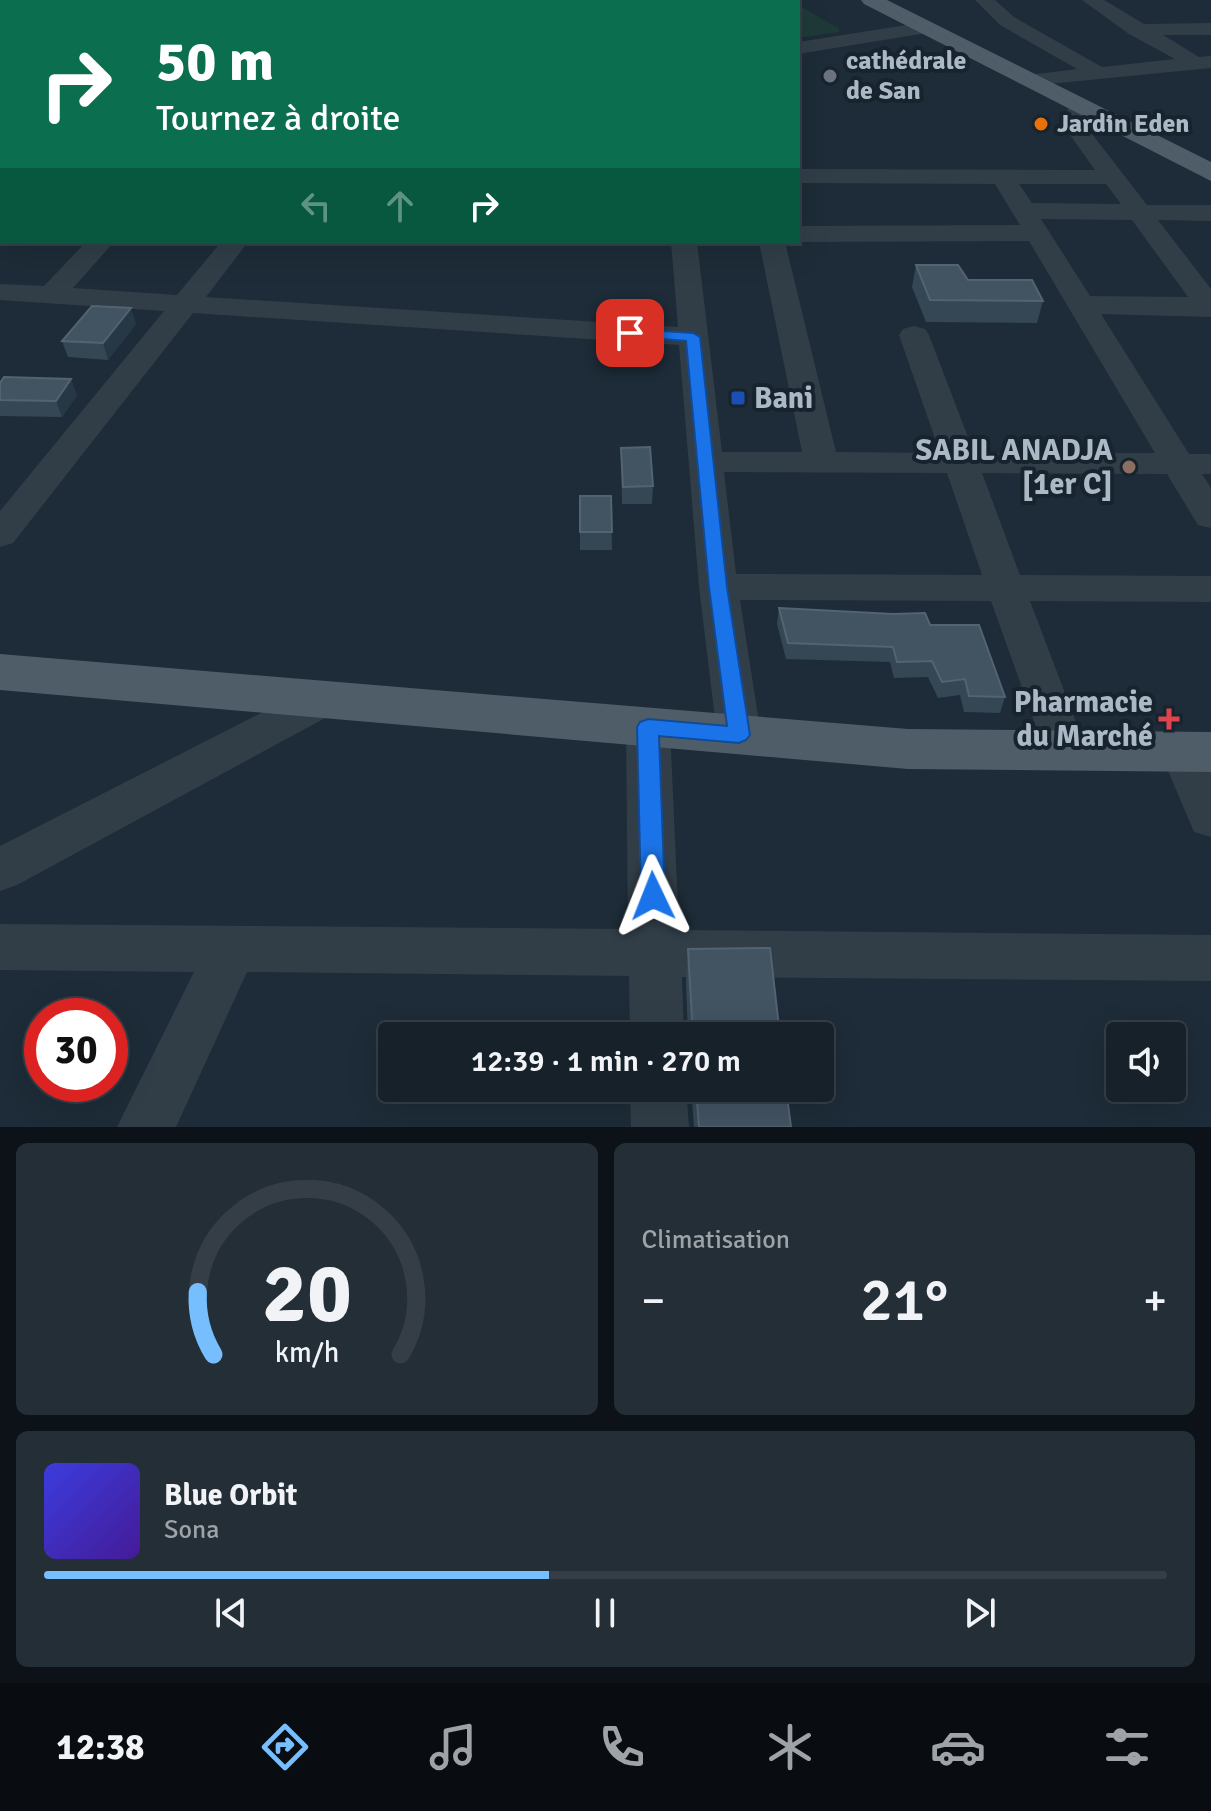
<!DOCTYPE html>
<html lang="fr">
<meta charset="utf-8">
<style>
body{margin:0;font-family:Signika,sans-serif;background:#232e36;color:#f1f3f6;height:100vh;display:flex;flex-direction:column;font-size:30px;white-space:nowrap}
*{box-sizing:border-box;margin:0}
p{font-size:26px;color:#9ea3a8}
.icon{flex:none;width:44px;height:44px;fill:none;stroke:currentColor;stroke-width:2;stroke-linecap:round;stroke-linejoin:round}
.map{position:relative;height:1127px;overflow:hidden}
.sheet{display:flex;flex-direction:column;gap:16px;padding:16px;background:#0c1217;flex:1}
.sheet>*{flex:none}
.guide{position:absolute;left:0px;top:0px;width:800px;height:244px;box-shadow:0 8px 32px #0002,0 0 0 2px #353e47;background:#0b6e4f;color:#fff;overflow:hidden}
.tools{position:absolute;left:1106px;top:1022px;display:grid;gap:16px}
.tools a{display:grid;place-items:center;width:80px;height:80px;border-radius:8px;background:#16212a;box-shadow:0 8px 32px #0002,0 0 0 2px #353e47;font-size:40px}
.speed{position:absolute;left:24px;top:998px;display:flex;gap:16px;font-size:40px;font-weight:700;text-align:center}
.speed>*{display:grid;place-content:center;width:104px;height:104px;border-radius:50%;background:#16212a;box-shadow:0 8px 32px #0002,0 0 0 2px #353e47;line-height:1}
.speed .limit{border:12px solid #d22;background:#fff;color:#111}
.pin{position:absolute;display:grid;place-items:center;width:68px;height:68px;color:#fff;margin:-34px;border-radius:16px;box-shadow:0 4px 12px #0006}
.me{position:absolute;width:88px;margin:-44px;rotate:358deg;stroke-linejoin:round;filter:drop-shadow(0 0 6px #0008)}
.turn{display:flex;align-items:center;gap:28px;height:168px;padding:0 24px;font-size:36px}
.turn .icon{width:104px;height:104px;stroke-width:2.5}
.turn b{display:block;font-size:56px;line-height:68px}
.lanes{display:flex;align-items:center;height:76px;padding:0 24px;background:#0003;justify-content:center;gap:40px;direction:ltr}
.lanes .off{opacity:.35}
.big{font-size:60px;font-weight:600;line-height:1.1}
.sheet .tile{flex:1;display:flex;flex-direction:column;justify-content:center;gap:12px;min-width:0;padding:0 28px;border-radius:12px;background:#232e36}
.sheet .dial{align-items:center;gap:0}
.dial svg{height:208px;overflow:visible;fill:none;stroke:#353e47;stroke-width:7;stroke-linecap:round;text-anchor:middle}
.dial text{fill:#f1f3f6;stroke:none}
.song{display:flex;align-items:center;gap:24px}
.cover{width:96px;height:96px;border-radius:12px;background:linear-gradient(135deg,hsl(240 70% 55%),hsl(260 70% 35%))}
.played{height:8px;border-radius:4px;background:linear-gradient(90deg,#77beff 45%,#353e47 45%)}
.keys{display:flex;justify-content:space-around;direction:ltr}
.heat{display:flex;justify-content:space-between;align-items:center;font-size:44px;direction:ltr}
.sheet .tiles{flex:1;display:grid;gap:16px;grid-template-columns:1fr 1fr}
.tile:last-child{grid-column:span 2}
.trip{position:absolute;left:378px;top:1022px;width:456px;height:80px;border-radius:8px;background:#16212a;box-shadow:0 8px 32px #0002,0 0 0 2px #353e47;font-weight:600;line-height:80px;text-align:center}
.dock{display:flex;height:128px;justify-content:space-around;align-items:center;background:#090d11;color:#9ea3a8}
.dock .icon{width:56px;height:56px}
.dock .current{color:#77beff}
.dock b{font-size:36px;color:#f1f3f6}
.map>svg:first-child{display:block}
.green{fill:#1f3939}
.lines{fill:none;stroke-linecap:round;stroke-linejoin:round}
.minor{fill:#313e48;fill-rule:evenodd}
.major{fill:#4f5d69;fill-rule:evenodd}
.wall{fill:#354755}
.shaded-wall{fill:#263745}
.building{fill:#425362;stroke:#526371;stroke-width:2}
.route{fill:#1a73e8;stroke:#114b97;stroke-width:2}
.worship-dot{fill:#6b7280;stroke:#17232d;stroke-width:3}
.food-dot{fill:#e8710a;stroke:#17232d;stroke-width:3}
.transit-dot{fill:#1a4fb4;stroke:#17232d;stroke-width:3}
.education-dot{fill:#8d6e63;stroke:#17232d;stroke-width:3}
.health-dot{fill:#e0444e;stroke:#17232d;stroke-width:3}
.labels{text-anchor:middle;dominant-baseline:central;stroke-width:8;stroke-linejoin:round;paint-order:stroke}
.far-poi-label{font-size:26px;font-weight:bold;fill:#abb9c6;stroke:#17232d;text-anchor:start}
.poi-label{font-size:30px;font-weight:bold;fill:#abb9c6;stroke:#17232d;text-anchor:end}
</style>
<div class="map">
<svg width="1211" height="1127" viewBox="0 0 1211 1127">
<rect width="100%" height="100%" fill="#1d2c38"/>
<!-- green -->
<path class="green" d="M798 5 838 28 839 32 798 38Z"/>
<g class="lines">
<!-- minor -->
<path class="minor" d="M157 0H189L156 2Z
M263 0H282L283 2H264Z
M406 0H425L426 2H407Z
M484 0H516L483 2Z
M975 0H995L1014 17 1102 67 1175 59 1129 34 1082 0H1104L1144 24 1211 23V35H1163L1199 57 1211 56V68L1028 86 1021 84 1018 80 1021 76 1077 69 1000 25Z
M926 22 935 28 933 32 798 54V42Z
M0 61H2L0 74Z
M1081 101 1092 107 1082 121 1147 205H1211V221L1158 220 1211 289V317L1101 314 1189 454H1211V474H1202L1211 488V528L1198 525 1167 474 982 473 1020 575 1211 576V602L1030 601 1087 751 1081 763 1065 768 1049 763 991 601 740 600 761 735 755 747 739 752 723 747 717 735 699 587 679 345 193 313 13 543 0 547V511L164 311 0 300V284L44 286 86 242H114L73 288 177 295 221 242H248L206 297 678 327 671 242H697L722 452H802L759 242H785L836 452 940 453 899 335 903 329 914 326 925 329 929 335 974 453H1155L1029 241 798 242V226L1020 225 995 184 798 183V169L1095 170 1060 121 1073 102ZM1019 184H1106L1121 204 1032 203ZM1041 219 1132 220 1188 297 1090 296ZM724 472 947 473 982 575 736 574Z
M0 164H2V178H0Z
M325 683 340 688 346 699 340 710 17 885 0 891V846L310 688Z
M648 710 664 715 670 727 679 930 1211 935V981L682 977 684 1036H630L629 976 247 972 176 1127H117L194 972 0 970V924L628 929 626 727 632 715Z
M1182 735 1198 740 1211 766V837L1194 832 1160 752 1166 740Z
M630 1088H686L689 1127H631Z"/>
<!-- major -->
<path class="major" d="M861 0H887L1211 162V181L864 4Z
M2 29V43L0 44V30Z
M0 654 908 729 1211 732V772L908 769 0 690Z"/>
</g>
<!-- wall -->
<path class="wall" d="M916 265 1043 301 1037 323 926 322 912 287Z
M136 324 108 360 68 357 62 341Z
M0 383 77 395 62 417 0 416Z
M621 448 653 486 652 504H622Z
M580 496H611L612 550H580Z
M779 608 893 614 930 625 1005 697 1000 713 964 712 960 695 938 698 928 677 894 678 890 662 786 659 777 624Z
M688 949 780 1036H688L686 982Z
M691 1088H786L791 1127H694Z"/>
<!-- shaded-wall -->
<path class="shaded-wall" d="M131 308 136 324 108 360 103 343Z
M71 379 77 395 62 417 56 401Z"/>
<!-- building -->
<path class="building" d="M916 265H958L968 280H1032L1043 301 930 300Z
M92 306 131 308 103 343 62 341Z
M4 377 71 379 56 401 0 400V383Z
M650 447 653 486 623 487 621 448Z
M580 496H611L612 532H580Z
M779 608 893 614 925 613 930 625H979L1005 697 969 696 965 679 942 682 932 661 897 662 893 647 788 643Z
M770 948 780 1036H693L688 949Z
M696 1088H786L791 1127H699Z"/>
<!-- route -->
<path class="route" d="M630 329 693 333 700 337 727 587 750 735 746 740 739 743 659 736 665 896 661 903 653 906 644 903 641 896 637 727 640 722 648 719 727 726 709 587 686 341 625 336V330Z"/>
<!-- markers -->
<circle class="worship-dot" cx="830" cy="76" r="8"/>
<circle class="food-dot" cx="1041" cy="124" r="8"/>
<rect class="transit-dot" x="730" y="390" width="16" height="16" rx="4"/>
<circle class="education-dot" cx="1129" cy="467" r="8"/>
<path class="health-dot" d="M1165 707h8v8h8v8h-8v8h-8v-8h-8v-8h8z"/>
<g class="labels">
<!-- far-poi labels -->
<g class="far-poi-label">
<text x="846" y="61">cathédrale<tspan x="846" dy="30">de San</tspan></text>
<text x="1057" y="124">Jardin Eden</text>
</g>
<!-- poi labels -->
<g class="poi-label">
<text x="754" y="398" text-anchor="start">Bani</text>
<text x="1113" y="450">SABIL ANADJA<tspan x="1113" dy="34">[1er C]</tspan></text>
<text x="1153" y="702">Pharmacie<tspan x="1153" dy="34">du Marché</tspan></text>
</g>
</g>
</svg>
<div class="tools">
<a><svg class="icon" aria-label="sound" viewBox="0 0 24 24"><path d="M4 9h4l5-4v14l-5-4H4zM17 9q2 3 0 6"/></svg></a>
</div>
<div class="speed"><div class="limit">30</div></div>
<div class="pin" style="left:630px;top:333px;background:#d93025"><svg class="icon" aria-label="arrive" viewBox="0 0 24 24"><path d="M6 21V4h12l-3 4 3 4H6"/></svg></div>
<svg class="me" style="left:653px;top:896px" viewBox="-20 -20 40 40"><path d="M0-17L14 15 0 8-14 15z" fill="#1a73e8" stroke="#fff" stroke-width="4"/></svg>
<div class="trip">12:39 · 1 min · 270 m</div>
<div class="guide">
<div class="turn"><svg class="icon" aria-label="right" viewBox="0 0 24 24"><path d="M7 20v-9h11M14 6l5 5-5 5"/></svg><div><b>50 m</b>Tournez à droite</div></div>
<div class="lanes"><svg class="icon off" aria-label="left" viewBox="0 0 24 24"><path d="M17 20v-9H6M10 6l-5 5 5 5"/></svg><svg class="icon off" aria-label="ahead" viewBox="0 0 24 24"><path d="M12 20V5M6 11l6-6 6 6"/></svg><svg class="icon" aria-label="right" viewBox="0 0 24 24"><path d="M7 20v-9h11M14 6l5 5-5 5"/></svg></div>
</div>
</div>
<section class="sheet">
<div class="tiles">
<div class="tile dial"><svg viewBox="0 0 100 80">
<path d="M14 69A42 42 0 1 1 86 69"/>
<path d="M14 69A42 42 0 0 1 8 45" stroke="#77beff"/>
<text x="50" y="56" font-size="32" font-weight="700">20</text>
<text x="50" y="72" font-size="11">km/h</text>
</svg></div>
<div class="tile"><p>Climatisation</p>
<div class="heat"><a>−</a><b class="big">21°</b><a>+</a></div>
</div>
<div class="tile">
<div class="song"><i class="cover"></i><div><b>Blue Orbit</b><p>Sona</p></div></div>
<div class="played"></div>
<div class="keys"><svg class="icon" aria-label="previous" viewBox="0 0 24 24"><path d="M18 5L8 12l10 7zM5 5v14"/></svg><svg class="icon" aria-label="pause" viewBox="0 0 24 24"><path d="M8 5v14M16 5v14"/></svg><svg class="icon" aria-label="next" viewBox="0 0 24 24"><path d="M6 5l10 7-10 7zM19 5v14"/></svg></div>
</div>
</div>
</section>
<nav class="dock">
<b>12:38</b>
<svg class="icon current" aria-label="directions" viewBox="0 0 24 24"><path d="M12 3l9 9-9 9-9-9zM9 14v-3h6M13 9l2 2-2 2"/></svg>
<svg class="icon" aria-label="music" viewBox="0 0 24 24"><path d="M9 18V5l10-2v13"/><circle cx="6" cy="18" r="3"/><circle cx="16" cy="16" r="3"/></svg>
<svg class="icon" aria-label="phone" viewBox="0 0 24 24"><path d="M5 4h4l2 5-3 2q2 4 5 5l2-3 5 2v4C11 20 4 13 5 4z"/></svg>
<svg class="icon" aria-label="climate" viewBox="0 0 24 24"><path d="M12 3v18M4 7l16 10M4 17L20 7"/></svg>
<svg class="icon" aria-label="car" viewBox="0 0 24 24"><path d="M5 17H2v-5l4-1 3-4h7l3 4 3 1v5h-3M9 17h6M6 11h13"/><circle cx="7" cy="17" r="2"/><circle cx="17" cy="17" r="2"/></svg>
<svg class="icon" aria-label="filters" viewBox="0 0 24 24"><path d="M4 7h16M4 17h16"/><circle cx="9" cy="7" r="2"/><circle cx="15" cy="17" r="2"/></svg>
</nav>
